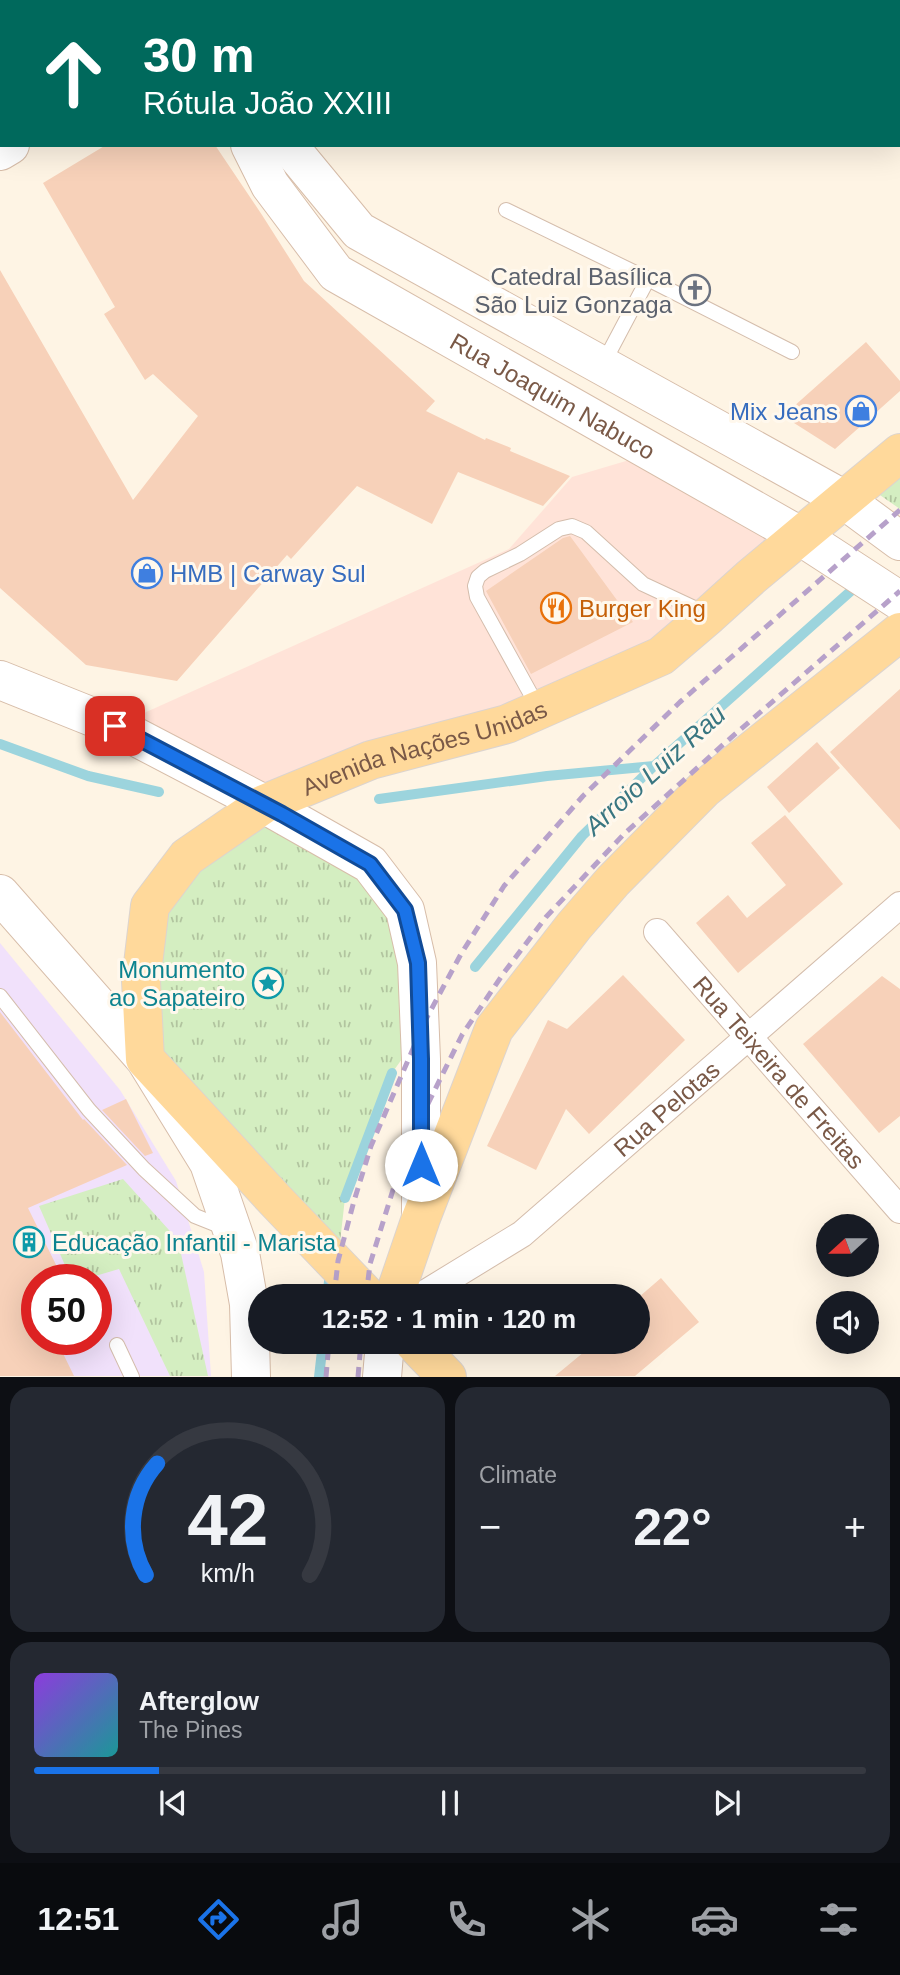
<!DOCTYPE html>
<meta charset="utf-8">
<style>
body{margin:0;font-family:Helvetica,sans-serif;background:#242831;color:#f1f3f6;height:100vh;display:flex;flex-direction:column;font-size:26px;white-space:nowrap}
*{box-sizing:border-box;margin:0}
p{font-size:23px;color:#9ea1a6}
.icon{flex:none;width:38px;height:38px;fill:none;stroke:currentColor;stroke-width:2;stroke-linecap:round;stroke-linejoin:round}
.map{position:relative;height:1377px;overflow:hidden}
.details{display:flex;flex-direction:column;gap:10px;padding:10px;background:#0d0f14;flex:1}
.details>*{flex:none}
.banner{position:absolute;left:0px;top:0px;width:901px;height:147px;box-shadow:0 7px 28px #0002;background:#00695c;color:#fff;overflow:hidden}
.needle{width:46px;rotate:249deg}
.buttons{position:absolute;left:816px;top:1214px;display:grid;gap:14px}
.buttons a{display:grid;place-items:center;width:63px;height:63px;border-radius:50%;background:#171b24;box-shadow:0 7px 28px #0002;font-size:35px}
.speed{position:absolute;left:21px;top:1264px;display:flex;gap:14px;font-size:35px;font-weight:700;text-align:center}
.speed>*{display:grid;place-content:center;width:91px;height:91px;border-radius:50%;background:#171b24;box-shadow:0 7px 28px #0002;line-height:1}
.speed .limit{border:10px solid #d22;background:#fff;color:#111}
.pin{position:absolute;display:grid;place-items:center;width:60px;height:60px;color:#fff;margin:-30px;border-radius:14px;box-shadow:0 4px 10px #0006}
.me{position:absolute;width:77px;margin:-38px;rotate:0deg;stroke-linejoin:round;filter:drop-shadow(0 0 5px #0008)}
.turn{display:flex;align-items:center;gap:24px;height:147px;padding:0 28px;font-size:32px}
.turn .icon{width:91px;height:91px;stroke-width:2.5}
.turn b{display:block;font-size:49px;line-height:60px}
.big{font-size:52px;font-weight:700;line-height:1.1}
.details .widget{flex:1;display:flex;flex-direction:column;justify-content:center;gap:10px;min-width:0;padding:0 24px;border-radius:21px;background:#242831}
.details .dial{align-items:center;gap:0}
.dial svg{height:182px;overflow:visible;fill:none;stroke:#363941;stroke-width:7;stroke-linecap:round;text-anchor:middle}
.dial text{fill:#f1f3f6;stroke:none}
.song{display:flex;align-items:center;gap:21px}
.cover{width:84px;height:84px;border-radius:10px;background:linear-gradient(135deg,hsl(270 70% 55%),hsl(180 70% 35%))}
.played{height:7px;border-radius:4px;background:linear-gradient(90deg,#1a73e8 15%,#363941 15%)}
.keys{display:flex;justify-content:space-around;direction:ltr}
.heat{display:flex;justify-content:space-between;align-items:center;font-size:38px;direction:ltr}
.details .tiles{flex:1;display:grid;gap:10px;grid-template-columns:1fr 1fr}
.widget:last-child{grid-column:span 2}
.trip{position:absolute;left:248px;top:1284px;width:402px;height:70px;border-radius:35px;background:#171b24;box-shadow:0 7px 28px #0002;font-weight:700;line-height:70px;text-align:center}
.tab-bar{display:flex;height:112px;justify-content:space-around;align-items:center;background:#090b0e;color:#9ea1a6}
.tab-bar .icon{width:49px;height:49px}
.tab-bar .active{color:#1a73e8}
.tab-bar b{font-size:32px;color:#f1f3f6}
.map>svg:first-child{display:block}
.commercial{fill:#ffe3d8}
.education{fill:#f1e1fb;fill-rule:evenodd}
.park{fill:url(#park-tufts)}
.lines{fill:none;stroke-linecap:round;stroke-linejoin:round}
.stream{stroke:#9cd4dd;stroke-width:10}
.building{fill:#f7d1b9}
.lane-casing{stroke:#d4bdac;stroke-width:16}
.street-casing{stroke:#d4bdac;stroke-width:28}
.secondary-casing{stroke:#d7bda9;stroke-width:40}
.primary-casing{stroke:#dcd4cf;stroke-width:40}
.lane{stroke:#fff;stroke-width:14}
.street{stroke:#fff;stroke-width:26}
.secondary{stroke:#fff;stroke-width:38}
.primary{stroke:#ffd99b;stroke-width:38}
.rail{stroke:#b7a1ca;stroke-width:5;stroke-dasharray:10 7;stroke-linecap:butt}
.route-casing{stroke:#114b97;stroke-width:18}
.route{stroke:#1a73e8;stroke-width:12}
.labels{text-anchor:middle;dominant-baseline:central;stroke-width:6;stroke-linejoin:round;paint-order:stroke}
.worship-label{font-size:24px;fill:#5b616d;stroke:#fff8ed;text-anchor:end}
.street-label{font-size:24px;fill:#7a5947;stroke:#fff8ed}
.shop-label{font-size:24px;fill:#366cbe;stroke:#fff8ed;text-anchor:end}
.food-label{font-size:24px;fill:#c56008;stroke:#fff8ed;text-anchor:start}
.culture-label{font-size:24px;fill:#0d838f;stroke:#fff8ed;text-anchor:end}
.water-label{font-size:26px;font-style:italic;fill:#397681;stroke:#fff8ed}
</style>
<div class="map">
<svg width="900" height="1377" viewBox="0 0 900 1377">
<defs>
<pattern id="park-tufts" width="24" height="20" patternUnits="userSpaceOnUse" patternTransform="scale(1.75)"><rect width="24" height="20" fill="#d4eec1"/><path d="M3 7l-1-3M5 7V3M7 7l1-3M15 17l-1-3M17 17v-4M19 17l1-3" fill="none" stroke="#b1c49f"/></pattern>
</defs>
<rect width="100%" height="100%" fill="#fef4e4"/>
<!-- commercial -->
<path class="commercial" d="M653 453 790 532 661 656 264 804 115 726 509 549 572 477Z"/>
<!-- education -->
<path class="education" d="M0 943 120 1090 176 1181 204 1272 211 1376H0ZM37 1279H96V1339H37Z"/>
<!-- park -->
<path class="park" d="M900 474V509L877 493Z
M264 804 405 910 419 1035 392 1073 345 1198 337 1269 145 1059 150 906Z
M123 1179 178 1240 208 1376H170L119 1269 85 1279H71L39 1206Z"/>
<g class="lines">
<!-- stream -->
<path class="stream" d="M0 744 88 776 159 792
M379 799 547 776 654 766
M475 967 582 836 654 766 852 590
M345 1198 392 1073
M327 1297 330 1274
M319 1377 323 1342"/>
</g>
<!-- building -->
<path class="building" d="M106 145H215L262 215 304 281 435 401 426 411 485 440 486 438 511 448 510 451 570 476 543 506 458 472 432 524 357 486 291 559 287 555 177 681 86 665 0 588V270L133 500 198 416 153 374 145 380 104 314 115 307 43 183Z
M866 342 900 381V391L835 449 783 416Z
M570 536 633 622 531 674 486 591 563 538Z
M900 689V830L830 752Z
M817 742 840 768 789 813 767 787Z
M785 815 843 884 738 973 696 923 728 895 747 918 786 885 751 843Z
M623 975 685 1040 589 1134 566 1109 536 1170 487 1146 548 1020 567 1029Z
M882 976 900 989V1116L879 1133 803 1044Z
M0 1012 83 1120 84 1119 127 1165 28 1208 63 1279H37V1339H56L74 1376H0Z
M126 1099 153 1153 145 1156 102 1110Z
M661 1278 699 1322 635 1376H555L590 1347 586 1342H639V1297Z"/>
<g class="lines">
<!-- lane casing -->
<g class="lane-casing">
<path id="lane" d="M506 210 648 279 603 364
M648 279 792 352
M539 709 477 597 475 586 478 577 485 571 520 554 559 529 572 526 586 532 643 584 705 613
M0 996 89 1110 144 1169 195 1216 225 1228
M117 1345 132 1377"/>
</g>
<!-- street casing -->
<g class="street-casing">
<g id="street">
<path d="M898 0 900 2"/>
<path id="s1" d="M657 932 900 1210"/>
<path id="s2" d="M419 1297 522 1234 900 905"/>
</g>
</g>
<!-- secondary casing -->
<g class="secondary-casing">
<g id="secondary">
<path d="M176 0 177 2"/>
<path d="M216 2 217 0"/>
<path id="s3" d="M250 145 270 185 336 273 800 536 900 601"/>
<path d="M288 145 359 231 843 499 900 541"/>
<path d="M0 151 10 145"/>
<path d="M0 680 115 726 264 804 370 864 405 910 417 963 421 1059V1215"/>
<path d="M0 894 145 1059 209 1163 240 1253 249 1304 251 1377"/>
<path d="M382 1377 385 1342"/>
</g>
</g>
<!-- primary casing -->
<g class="primary-casing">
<g id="primary">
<path id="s4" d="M368 1297 276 1201 145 1059 141 981 150 906 187 857 264 804 371 760 507 724 661 656 709 615 751 577 900 453"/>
<path d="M394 1297 421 1218 494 1029 574 926 613 881 704 789 900 632"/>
<path d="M413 1342 447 1377"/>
</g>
</g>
<!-- lane -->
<use href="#lane" class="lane"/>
<!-- street -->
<use href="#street" class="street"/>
<!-- secondary -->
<use href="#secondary" class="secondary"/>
<!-- primary -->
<use href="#primary" class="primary"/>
<!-- rail -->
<path class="rail" d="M334 1297 338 1261 354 1201 371 1146 425 1021 461 954 504 886 583 796 680 702 900 510
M366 1297 370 1264 406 1148 462 1035 503 974 546 917 624 834 726 742 900 591
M326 1377 329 1342
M358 1377 361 1342"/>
</g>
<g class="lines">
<!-- route casing -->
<g class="route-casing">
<path id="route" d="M115 726 282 814 370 864 405 910 418 963 421 1059V1165"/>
</g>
<!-- route -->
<use href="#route" class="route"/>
</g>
<!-- icons -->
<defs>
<g id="church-ring" transform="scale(1.575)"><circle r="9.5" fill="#fff8ed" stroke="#6b7280" stroke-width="1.5"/><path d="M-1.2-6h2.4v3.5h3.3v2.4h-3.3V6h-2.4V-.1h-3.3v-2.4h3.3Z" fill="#6b7280"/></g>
<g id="shop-ring" transform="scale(1.575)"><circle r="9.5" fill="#fff8ed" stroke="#3f7fe0" stroke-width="1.5"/><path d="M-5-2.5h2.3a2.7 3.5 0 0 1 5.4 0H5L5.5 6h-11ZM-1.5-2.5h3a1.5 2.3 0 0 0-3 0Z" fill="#3f7fe0"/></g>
<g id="restaurant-ring" transform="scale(1.575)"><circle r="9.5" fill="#fff8ed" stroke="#e8710a" stroke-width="1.5"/><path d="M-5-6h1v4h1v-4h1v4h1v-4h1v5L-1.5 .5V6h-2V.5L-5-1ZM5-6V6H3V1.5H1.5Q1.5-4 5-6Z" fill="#e8710a"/></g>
<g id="sight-ring" transform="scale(1.575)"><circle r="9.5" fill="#fff8ed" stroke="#0f9aa8" stroke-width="1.5"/><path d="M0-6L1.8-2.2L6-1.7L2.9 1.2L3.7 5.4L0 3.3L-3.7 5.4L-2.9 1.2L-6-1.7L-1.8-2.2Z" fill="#0f9aa8"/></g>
<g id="building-ring" transform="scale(1.575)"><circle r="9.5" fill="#fff8ed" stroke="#0f9aa8" stroke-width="1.5"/><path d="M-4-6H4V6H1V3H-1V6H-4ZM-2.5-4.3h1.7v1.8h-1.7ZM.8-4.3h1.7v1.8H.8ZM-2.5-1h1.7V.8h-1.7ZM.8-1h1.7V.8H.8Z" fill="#0f9aa8"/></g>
</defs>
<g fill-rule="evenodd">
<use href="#church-ring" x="695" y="290"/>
<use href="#shop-ring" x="861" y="411"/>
<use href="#shop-ring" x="147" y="573"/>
<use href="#restaurant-ring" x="556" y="608"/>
<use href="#sight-ring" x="268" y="983"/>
<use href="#building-ring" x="29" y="1242"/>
</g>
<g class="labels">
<!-- worship labels -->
<g class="worship-label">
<text x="672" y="276">Catedral Basílica<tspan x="672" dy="28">São Luiz Gonzaga</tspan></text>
</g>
<!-- street labels -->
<g class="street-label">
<text stroke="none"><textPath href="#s3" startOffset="404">Rua Joaquim Nabuco</textPath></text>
<text stroke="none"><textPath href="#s4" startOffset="805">Avenida Nações Unidas</textPath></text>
<text stroke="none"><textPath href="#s1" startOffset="186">Rua Teixeira de Freitas</textPath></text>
<text stroke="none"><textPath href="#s2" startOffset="312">Rua Pelotas</textPath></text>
</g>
<!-- shop labels -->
<g class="shop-label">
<text x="838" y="411">Mix Jeans</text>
<text x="170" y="573" text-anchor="start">HMB | Carway Sul</text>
</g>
<!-- food labels -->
<g class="food-label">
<text x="579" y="608">Burger King</text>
</g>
<!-- culture labels -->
<g class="culture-label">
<text x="245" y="969">Monumento<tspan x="245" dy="28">ao Sapateiro</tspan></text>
<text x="52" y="1242" text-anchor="start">Educação Infantil - Marista</text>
</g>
<!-- water labels -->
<g class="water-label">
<text transform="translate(655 770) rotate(-42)">Arroio Luiz Rau</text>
</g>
</g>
</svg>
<div class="buttons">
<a><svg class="needle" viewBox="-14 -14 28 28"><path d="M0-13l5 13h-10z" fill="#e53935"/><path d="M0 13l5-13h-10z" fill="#9ea1a6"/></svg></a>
<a><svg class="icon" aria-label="sound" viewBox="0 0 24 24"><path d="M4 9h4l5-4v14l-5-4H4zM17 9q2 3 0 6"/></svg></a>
</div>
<div class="speed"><div class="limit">50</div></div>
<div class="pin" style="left:115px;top:726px;background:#d93025"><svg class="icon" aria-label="arrive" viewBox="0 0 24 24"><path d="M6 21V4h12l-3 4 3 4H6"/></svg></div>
<svg class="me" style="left:421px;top:1165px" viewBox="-20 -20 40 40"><circle r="19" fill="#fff"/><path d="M0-13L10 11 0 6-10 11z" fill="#1a73e8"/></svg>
<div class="trip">12:52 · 1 min · 120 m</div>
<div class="banner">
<div class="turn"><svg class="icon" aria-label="ahead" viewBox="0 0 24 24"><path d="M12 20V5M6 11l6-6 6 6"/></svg><div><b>30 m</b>Rótula João XXIII</div></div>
</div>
</div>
<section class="details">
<div class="tiles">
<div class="widget dial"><svg viewBox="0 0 100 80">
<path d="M14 69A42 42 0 1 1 86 69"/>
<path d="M14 69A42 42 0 0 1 19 20" stroke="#1a73e8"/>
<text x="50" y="56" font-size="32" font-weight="700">42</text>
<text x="50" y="72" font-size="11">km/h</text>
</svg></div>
<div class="widget"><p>Climate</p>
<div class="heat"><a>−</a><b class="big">22°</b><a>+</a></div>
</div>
<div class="widget">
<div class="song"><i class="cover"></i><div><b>Afterglow</b><p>The Pines</p></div></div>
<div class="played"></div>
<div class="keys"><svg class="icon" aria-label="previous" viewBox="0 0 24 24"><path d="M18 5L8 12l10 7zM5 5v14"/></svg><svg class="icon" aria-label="pause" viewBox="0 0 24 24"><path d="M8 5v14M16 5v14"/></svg><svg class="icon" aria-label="next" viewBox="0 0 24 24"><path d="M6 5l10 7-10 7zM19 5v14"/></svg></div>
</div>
</div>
</section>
<nav class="tab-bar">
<b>12:51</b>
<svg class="icon active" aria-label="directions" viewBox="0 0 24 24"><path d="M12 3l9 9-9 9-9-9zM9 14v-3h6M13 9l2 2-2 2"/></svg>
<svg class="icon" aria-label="music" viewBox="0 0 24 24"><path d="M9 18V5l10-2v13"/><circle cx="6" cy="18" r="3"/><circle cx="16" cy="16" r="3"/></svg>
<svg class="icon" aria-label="phone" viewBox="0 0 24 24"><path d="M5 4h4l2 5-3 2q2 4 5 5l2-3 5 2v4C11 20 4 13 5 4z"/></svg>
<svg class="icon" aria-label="climate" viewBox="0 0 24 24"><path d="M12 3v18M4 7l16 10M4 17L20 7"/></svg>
<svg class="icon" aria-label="car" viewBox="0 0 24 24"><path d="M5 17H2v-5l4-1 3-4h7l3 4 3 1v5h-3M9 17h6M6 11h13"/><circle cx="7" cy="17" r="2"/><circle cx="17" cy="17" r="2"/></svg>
<svg class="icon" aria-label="filters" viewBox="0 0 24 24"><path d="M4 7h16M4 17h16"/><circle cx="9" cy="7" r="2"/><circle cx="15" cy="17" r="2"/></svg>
</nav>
